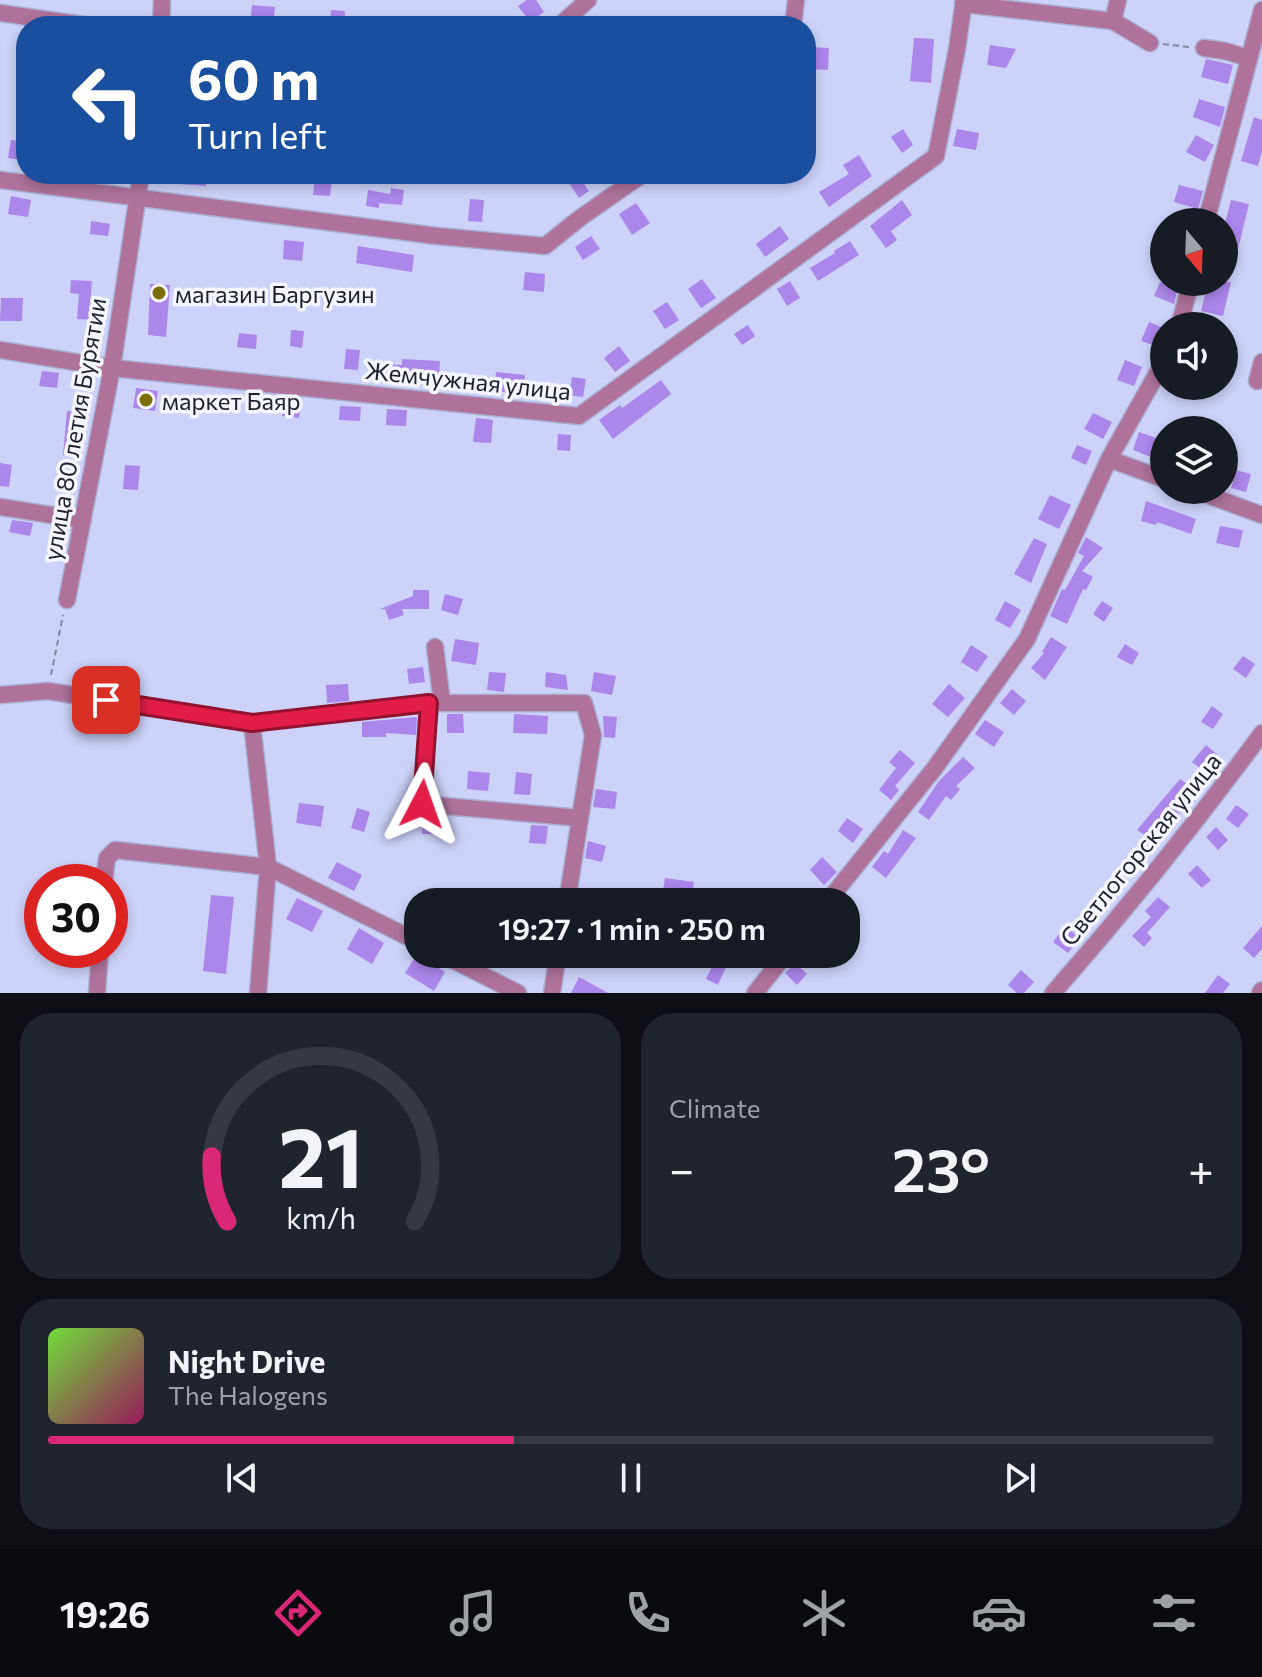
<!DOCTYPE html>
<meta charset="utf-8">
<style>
body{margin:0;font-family:Commissioner,sans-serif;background:#20242c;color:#f1f3f6;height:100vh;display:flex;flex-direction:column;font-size:30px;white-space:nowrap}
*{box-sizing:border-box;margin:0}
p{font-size:26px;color:#9ea1a6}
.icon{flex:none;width:44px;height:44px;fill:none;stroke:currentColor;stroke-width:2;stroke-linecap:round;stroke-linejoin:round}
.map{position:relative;height:993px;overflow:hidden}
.details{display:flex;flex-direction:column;gap:20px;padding:20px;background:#0d0f14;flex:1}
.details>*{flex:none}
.guide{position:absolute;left:16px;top:16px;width:800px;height:168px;border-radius:32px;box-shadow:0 4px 12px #0003;background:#1a4fa0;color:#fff;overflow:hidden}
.needle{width:52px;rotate:161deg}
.fabs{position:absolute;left:1150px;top:208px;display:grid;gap:16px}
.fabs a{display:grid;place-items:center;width:88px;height:88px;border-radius:50%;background:#171b24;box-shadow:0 4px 12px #0003;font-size:40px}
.speed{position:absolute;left:24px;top:864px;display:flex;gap:16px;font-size:40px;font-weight:700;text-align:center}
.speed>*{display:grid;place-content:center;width:104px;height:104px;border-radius:50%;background:#171b24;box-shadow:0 4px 12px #0003;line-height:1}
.speed .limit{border:12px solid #d22;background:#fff;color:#111}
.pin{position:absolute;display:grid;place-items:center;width:68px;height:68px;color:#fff;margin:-34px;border-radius:16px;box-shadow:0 4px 12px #0006}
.me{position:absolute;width:88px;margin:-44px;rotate:4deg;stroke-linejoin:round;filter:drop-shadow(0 0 6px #0008)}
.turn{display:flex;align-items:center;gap:28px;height:168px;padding:0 40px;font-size:36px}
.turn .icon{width:104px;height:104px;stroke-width:2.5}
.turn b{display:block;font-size:56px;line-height:68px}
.big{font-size:60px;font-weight:600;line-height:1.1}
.details .card{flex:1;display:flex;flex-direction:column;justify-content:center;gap:12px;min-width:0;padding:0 28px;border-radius:32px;background:#20242c}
.details .dial{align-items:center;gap:0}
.dial svg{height:208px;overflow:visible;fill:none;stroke:#363941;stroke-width:7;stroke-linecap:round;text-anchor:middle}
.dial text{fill:#f1f3f6;stroke:none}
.song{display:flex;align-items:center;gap:24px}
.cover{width:96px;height:96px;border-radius:12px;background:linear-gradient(135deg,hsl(100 70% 55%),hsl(330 70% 35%))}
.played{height:8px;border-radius:4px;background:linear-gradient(90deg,#db2777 40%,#363941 40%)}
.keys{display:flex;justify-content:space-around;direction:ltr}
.heat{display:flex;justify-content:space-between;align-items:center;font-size:44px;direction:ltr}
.details .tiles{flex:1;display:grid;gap:20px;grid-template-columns:1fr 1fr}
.card:last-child{grid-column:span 2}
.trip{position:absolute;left:404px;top:888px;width:456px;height:80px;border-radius:32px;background:#171b24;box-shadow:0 4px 12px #0003;font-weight:600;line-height:80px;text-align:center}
.menu{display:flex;height:128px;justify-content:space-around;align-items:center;background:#090b0e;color:#9ea1a6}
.menu .icon{width:56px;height:56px}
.menu .selected{color:#db2777}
.menu b{font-size:36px;color:#f1f3f6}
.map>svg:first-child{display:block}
.building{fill:#ab86eb}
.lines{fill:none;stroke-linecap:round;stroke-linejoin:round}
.minor-casing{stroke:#aaaed1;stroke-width:19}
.path{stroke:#8488a5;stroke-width:2;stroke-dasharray:6 4;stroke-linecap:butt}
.minor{stroke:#ae729b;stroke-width:16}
.route-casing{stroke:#92132f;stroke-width:20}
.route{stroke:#e11d48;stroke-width:14}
.poi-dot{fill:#7d6e0b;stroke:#f4f5fd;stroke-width:3}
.labels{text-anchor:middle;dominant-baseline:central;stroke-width:7;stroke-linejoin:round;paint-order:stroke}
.poi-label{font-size:24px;fill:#1d1f2d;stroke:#f4f5fd;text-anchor:start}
.street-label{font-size:24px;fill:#1d1f2d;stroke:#f4f5fd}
</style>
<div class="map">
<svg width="1262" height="993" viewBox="0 0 1262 993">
<rect width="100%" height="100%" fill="#cdd2fa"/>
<!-- building -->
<path class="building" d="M527 0H536L544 12 530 22 518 6Z
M252 5 275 7 273 26 250 25Z
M331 10 345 11 344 26H330Z
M914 38 934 39 931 83 910 81Z
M990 45 1016 49 1006 68 987 65Z
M810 47 829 48 828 70 809 69Z
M1206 59 1233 65 1228 84 1201 77Z
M1199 99 1225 107 1220 127 1193 117Z
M1254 117 1262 120V151L1258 166 1241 161Z
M903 129 913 145 902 153 891 137Z
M957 129 979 133 976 150 953 146Z
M1196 135 1214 145 1205 162 1186 152Z
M11 140 25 142 22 160 8 158Z
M859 155 872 176 829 207 819 192 849 174 843 165Z
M179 174H207L206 186 178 184Z
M577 174 589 191 579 198 567 180Z
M315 178 332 179 330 196 313 195Z
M1179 185 1203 191 1198 209 1174 202Z
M391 188 404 190 402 205 379 203V208L366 206 368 190 390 194Z
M11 196 31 200 28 217 8 214Z
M470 199 484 200 482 222 468 221Z
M902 200 912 215 891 231 897 240 886 248 870 226Z
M1231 200 1249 204 1238 249 1224 245V227Z
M636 203 650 223 632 235 619 214Z
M91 221 110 224 108 236 90 234Z
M780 226 789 239 765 257 756 244Z
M591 236 600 249 583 260 575 247Z
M284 240 304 242 302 261 283 259Z
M850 241 859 255 818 281 810 268 835 253 834 251Z
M358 246 414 255 412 272 356 263Z
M525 272 545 274 544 292 523 290Z
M702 279 716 298 701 308 688 289Z
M71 280 92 281 90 304H96L94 320 77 319 79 294 70 293Z
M790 281 800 298 787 306 777 289Z
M1160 282 1179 283 1174 304 1154 296Z
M1208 282H1231L1223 316 1201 311Z
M150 284 170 285 166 337 148 335Z
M1 298H23L22 321H0Z
M667 302 679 320 665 329 653 311Z
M1149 322 1164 328 1159 347 1141 341Z
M748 325 755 336 742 345 734 334Z
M291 330 304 331 302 348 290 346Z
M239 333 257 335 256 349 237 347Z
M619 346 630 361 615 372 604 358Z
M346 349 360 350 358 370 344 369Z
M402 359 440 361 439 378 403 375 402 383 383 382 384 364 402 365Z
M1125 360 1142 367 1134 386 1117 380Z
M42 371 59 373 57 388 39 386Z
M496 372 525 375 523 394 494 391Z
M572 377 586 379 583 397 569 395Z
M661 380 671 394 613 439 599 420 620 405 622 408Z
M136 388 158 391 155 411 133 408Z
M284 402 300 403 299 418 282 416Z
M340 406 361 407 360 421 339 420Z
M387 409 407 410 406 426 386 425Z
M67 411 85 413 81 456 63 455Z
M1093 413 1112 422 1103 439 1084 429Z
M476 418 493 420 491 443 473 442Z
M1139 432 1164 441V462L1133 450Z
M558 434 571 435 570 451 557 450Z
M1077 445 1092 451 1086 465 1071 458Z
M0 463 12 465 9 487 0 486Z
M125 465 140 466 138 490 123 489Z
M1236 470 1251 474 1246 492 1231 488Z
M1050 495 1071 505 1059 529 1038 519Z
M1146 501 1196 519 1191 534 1157 522 1156 525 1141 521Z
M12 520 33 523 30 536 9 532Z
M1220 526 1243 530 1239 548 1216 543Z
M1086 537 1103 548 1082 571 1093 577 1086 590 1083 589 1067 624 1050 616 1062 589 1065 590 1084 556 1078 553Z
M1034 538 1047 544 1031 583 1014 574Z
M413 590H429V609H402L404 615 389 620 385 609H380L413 596Z
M445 594 463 599 458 615 441 610Z
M1005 601 1021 610 1010 628 995 620Z
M1102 601 1113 608 1104 622 1093 614Z
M1051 637 1067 647 1045 680 1031 668 1044 653 1042 652Z
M455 639 479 643 476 665 451 661Z
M1125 644 1139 653 1132 665 1117 657Z
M971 645 988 656 977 672 961 662Z
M1243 656 1255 664 1246 678 1233 669Z
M423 667 425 682 409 684 407 669Z
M489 672 506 673 504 692 487 690Z
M546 672 566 675 568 690 545 687Z
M594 672 616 676 612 695 591 691Z
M348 684 349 701 327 703 326 685Z
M949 684 965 698 948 717 932 704Z
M1012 689 1026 701 1014 715 1000 703Z
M1212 706 1223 714 1213 729 1201 722Z
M447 714H463L464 733H447Z
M514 714 548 716 547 734 513 733Z
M603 716 617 717 615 738 604 737Z
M417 717 416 735 386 733V737H362V722Z
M985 720 1004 732 994 747 975 734Z
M1206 745 1218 755 1205 772 1192 762Z
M900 750 915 763 895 786 899 790 891 800 879 790 896 768 889 762Z
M963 757 975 768 956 786 960 789 951 800 946 796 929 820 918 812 939 781Z
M468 771 490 773 488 791 467 789Z
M516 772 532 774 530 795 514 794Z
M1180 779 1191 787 1173 808 1180 814 1171 824 1166 820 1152 840 1137 830Z
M596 789 617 792 615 809 593 807Z
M299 803 324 806 321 827 296 823Z
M1236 805 1249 814 1238 828 1226 819Z
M357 808 370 812 364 832 351 828Z
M423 815 448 817V834H422Z
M847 818 863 829 853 843 838 831Z
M531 825 548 826 546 844 529 843Z
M1216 827 1228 840 1218 850 1206 837Z
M903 830 916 838 886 878 872 867 884 851 888 854Z
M588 841 606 846 602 862 585 858Z
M822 857 837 872 824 885 810 870Z
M337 862 362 875 354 891 328 878Z
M1197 865 1211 880 1202 888 1188 874Z
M665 878 694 882 691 902 662 898Z
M211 895 234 897 226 974 203 971Z
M1158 897 1170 907 1147 933 1152 938 1144 947 1132 936 1151 917 1145 911Z
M297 898 323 911 312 932 286 919Z
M1065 926 1080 938 1068 953 1053 942Z
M1262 926V949L1254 958 1243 948Z
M359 928 384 943 372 964 347 949Z
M417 954 445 972 434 991 405 973Z
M498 954H514L512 968 497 966Z
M715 961 726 967 718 985 706 979Z
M795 963 807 974 797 985 785 973Z
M1021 970 1034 982 1024 993H1017L1008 985Z
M1218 975 1230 984 1223 993H1205Z
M579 977 608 993H571Z"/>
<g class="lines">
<!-- minor casing -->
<g class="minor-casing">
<path id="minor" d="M963 4 1113 21 1118 0
M0 13 90 26
M1113 21 1150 43
M161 26 162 0
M559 26 588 0
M793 26 796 0
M1204 48 1225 51 1248 58
M0 180 437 236 545 246 580 218 643 174
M1206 222 1262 10
M1179 326 1191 282
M0 350 112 368 579 416 936 156 957 49 964 0
M1257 381 1262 362
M1109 459 1164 479
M1194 490 1262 515
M0 507 83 520
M67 600 112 368 141 174
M435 647 442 703
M0 695 48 691 252 723 429 703H584L593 735 567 902
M429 703 422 804 580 818
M252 723 268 867 258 993
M104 882 107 858 115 850 268 867 418 942
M827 902 934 769 1027 639 1109 459 1164 361
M441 954 518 993
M97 993 100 950
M552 993 558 954
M755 993 786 954
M1053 993C1127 909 1196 823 1262 733
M1260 993 1262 990"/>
</g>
<!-- path -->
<path class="path" d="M1163 44 1189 47
M51 675 63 615"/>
<!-- minor -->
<use href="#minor" class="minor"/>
</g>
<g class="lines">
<!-- route casing -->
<g class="route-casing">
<path id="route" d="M106 700 252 723 429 703 422 804"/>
</g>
<!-- route -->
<use href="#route" class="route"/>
</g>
<!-- markers -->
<g class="poi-dot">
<circle cx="159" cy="293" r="8"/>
<circle cx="146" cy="400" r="8"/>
</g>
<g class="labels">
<!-- poi labels -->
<g class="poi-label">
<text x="175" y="293">магазин Баргузин</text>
<text x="162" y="400">маркет Баяр</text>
</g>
<!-- street labels -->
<g class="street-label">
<text transform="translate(468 380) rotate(6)">Жемчужная улица</text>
<text transform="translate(74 429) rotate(-80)">улица 80 летия Бурятии</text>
<text transform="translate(1140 849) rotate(-51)">Светлогорская улица</text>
</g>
</g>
</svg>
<div class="fabs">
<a><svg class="needle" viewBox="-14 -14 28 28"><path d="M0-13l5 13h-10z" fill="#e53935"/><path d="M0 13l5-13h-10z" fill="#9ea1a6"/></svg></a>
<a><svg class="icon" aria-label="sound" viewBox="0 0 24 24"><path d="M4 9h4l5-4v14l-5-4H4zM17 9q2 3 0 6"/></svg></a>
<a><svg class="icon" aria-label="layers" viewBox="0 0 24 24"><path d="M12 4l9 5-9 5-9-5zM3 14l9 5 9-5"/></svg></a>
</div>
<div class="speed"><div class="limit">30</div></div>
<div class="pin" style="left:106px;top:700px;background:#d93025"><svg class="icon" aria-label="arrive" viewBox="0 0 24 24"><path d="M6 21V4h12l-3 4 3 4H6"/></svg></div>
<svg class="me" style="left:422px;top:804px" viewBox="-20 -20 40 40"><path d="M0-17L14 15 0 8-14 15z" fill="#e11d48" stroke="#fff" stroke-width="4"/></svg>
<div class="trip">19:27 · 1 min · 250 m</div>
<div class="guide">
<div class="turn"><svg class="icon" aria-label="left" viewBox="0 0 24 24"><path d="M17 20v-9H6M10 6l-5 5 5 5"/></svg><div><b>60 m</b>Turn left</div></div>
</div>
</div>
<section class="details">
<div class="tiles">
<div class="card dial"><svg viewBox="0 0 100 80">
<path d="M14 69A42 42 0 1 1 86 69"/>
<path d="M14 69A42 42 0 0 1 8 44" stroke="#db2777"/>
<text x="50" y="56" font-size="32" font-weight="700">21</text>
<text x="50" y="72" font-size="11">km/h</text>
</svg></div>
<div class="card"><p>Climate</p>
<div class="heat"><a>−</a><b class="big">23°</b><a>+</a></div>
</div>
<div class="card">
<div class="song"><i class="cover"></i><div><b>Night Drive</b><p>The Halogens</p></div></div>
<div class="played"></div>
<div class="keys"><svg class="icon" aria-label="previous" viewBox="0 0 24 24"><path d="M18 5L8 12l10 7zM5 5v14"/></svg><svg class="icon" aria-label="pause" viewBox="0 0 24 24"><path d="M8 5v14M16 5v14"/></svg><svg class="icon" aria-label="next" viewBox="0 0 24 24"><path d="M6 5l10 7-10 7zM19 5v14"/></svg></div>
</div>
</div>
</section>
<nav class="menu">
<b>19:26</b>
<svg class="icon selected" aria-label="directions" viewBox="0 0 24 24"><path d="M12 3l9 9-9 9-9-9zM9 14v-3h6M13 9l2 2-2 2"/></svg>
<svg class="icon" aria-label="music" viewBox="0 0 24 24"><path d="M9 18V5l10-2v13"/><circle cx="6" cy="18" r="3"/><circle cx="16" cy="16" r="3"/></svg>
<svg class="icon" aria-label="phone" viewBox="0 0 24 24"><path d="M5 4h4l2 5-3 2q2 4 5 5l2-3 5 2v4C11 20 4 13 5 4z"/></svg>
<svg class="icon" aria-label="climate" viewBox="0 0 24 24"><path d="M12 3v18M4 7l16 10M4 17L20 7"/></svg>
<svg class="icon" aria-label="car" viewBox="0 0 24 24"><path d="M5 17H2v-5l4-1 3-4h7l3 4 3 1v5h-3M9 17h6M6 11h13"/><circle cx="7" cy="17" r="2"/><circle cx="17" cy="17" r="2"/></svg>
<svg class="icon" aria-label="filters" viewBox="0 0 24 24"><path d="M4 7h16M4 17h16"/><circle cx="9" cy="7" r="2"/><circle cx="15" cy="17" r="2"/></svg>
</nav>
